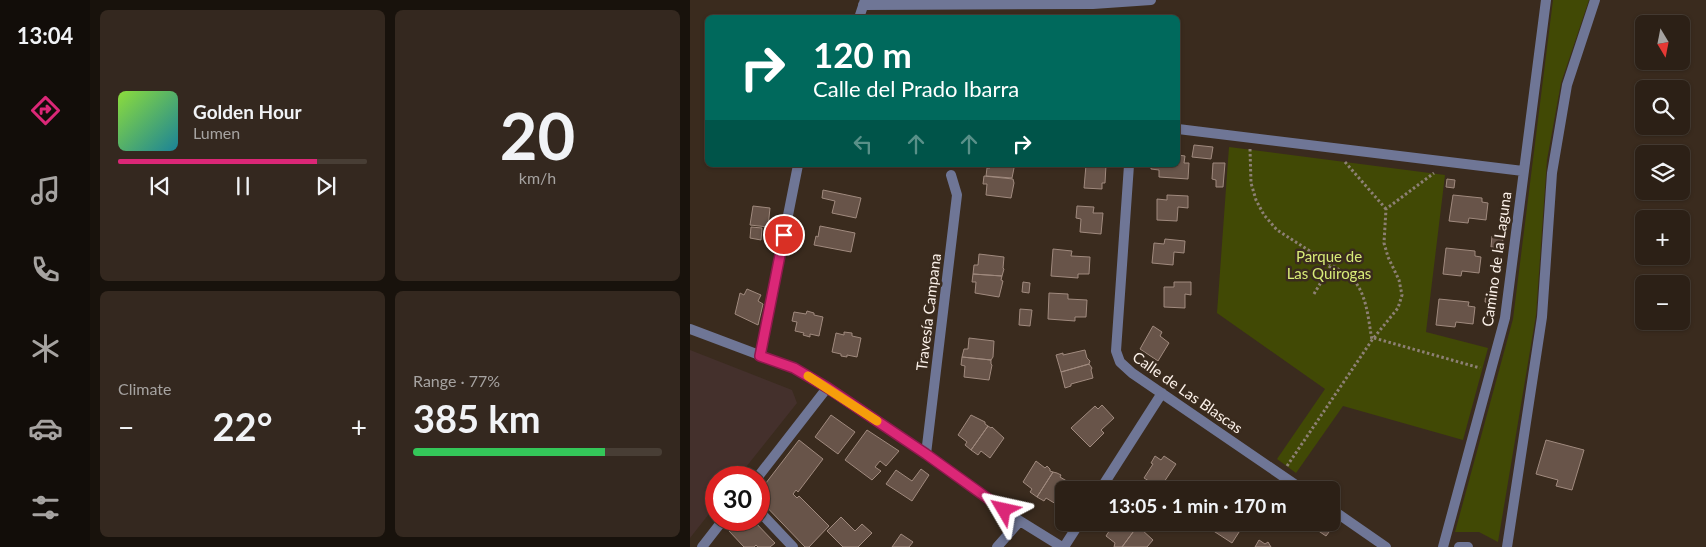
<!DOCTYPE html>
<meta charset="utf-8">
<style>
body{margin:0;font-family:Lato,sans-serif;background:#34281f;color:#f1f3f6;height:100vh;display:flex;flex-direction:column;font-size:19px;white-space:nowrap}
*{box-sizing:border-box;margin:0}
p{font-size:16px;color:#a6a3a1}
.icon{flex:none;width:28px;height:28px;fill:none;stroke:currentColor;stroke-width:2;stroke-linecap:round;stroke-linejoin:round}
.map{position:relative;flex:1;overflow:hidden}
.details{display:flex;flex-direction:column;gap:10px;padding:10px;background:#18120c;width:600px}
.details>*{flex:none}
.banner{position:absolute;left:15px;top:15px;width:475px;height:152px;border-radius:8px;box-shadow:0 1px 4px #0004,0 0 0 1px #483e35;background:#00695c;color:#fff;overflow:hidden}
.needle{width:32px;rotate:170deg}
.fabs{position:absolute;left:945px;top:15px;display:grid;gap:10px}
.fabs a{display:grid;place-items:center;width:55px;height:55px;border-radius:8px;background:#2c2016;box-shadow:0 1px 4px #0004,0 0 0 1px #483e35;font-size:25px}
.speed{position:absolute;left:15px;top:466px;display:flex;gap:10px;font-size:25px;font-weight:700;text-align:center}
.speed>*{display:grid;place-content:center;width:65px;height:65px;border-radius:50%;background:#2c2016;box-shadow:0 1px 4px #0004,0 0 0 1px #483e35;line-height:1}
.speed .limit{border:8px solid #d22;background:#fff;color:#111}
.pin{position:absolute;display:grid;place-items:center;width:42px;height:42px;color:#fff;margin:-21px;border:2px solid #fff;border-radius:50%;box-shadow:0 1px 5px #0007}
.me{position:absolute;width:55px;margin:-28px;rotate:306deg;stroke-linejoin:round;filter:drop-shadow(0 0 4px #0008)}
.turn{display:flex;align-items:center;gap:18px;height:105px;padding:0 25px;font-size:22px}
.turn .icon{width:65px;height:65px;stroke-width:2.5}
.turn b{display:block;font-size:35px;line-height:42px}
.lanes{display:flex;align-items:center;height:48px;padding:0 25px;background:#0003;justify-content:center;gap:25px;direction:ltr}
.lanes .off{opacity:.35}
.big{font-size:38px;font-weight:700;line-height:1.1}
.details .card{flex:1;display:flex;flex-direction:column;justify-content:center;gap:8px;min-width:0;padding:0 18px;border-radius:8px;background:#34281f}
.details .dial{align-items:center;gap:0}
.dial b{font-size:65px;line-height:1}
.song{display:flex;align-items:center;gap:15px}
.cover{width:60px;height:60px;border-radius:8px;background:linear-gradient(135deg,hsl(90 70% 55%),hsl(190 70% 35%))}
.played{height:5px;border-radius:2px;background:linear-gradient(90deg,#db2777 80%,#483e35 80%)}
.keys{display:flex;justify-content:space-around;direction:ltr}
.heat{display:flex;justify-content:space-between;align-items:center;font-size:28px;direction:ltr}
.charge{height:8px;border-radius:4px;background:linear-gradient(90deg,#34c759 77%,#483e35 0)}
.details .tiles{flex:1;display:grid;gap:10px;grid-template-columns:repeat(2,1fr)}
.trip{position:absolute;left:365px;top:481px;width:285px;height:50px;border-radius:8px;background:#2c2016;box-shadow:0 1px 4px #0004,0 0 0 1px #483e35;font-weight:700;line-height:50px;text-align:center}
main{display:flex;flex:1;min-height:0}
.tab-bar{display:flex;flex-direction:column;width:90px;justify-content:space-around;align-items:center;background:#120d09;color:#a6a3a1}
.tab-bar .icon{width:35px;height:35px}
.tab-bar .active{color:#db2777}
.tab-bar b{font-size:22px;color:#f1f3f6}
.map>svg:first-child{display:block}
.education{fill:#44302c}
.green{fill:#414905}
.building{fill:#685449;stroke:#a08a7e}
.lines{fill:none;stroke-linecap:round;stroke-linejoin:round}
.path{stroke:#8d8075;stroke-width:3;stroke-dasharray:2.5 2.5;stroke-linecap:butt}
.minor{stroke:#6f7696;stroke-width:10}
.route-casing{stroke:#8e194d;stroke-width:12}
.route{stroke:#db2777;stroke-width:9}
.slow{stroke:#f59e0b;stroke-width:9}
.labels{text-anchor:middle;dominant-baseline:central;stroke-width:5;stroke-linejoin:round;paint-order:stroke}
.park-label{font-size:15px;fill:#d8eb78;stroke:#3a2b1e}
.street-label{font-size:15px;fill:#fcf1e9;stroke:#3a2b1e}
</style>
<main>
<nav class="tab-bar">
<b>13:04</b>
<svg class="icon active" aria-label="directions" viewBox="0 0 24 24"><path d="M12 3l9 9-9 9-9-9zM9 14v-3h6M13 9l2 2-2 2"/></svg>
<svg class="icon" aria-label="music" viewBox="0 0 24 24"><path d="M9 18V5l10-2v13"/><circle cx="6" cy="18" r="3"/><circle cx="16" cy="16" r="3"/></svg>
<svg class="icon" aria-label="phone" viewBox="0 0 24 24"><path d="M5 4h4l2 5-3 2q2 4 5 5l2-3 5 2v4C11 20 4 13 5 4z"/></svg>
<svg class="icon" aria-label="climate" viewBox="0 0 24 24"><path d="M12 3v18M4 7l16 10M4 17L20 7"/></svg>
<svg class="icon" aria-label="car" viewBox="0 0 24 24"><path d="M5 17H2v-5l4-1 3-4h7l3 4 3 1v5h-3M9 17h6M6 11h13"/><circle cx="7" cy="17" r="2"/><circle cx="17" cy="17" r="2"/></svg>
<svg class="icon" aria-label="filters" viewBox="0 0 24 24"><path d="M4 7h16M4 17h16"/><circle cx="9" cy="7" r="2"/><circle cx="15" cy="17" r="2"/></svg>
</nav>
<section class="details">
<div class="tiles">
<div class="card">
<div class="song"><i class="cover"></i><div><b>Golden Hour</b><p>Lumen</p></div></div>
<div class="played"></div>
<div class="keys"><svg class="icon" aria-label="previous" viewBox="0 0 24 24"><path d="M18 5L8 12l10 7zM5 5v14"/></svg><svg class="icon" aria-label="pause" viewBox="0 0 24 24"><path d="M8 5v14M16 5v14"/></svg><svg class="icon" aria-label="next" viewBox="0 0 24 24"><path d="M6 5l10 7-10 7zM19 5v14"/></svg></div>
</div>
<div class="card dial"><b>20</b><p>km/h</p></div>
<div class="card"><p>Climate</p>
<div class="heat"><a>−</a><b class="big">22°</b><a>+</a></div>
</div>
<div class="card"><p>Range · 77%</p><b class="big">385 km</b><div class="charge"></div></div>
</div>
</section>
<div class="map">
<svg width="1016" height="547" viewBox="0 0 1016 547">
<rect width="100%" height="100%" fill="#3a2b1e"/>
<!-- education -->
<path class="education" d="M0 350 102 390 107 403 48 477 26 478V505L0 538Z"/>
<!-- green -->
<path class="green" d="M863 0H899L871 83 857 160 846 315 808 542 789 532H765L823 319Z
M539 147 755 175 736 332 798 348 773 440 653 406 606 473 587 459 635 389 527 313Z"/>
<!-- building -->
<path class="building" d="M504 145 523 147 521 159 502 157Z
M488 155 495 156 494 163H499L498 179 469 177V170L461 169V165H488Z
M523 163H535L533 187H526V180L522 179Z
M300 165H323L324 168 322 178 296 176 297 168H300Z
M396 165H416L415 183H412V189L394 188Z
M294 176 323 179 324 183 321 198 296 195 297 184H293Z
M757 179 765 180 764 188 756 187Z
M133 190 171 198 166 218 142 213 145 201 132 198Z
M477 195 498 196V208L488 207 487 221 467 220V199L477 200Z
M763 195 792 198V202L798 203 796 220 779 218 778 223 759 221Z
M63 206 80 208 78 227 60 225Z
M387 206 404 207 403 213H413L411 234 390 232 391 219 386 218Z
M130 226 165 233 161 252 124 245 126 236 128 237Z
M61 227 72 228 71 240 60 238Z
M802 236 813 238 812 248 801 247Z
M475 239 495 241 494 253 484 252 483 265 462 263 464 243 474 244Z
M756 248 785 251V256L791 257 789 273 772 271 771 276 753 274Z
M363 249 382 251 381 256 400 257 399 274H388V278L361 276Z
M289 254 314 257 313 268 314 269 312 276 283 274 284 265H288Z
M283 274 312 276 311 280 313 281 309 297 285 293 286 282H282Z
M333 282 340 283 339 293 332 292Z
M484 282H501V295L495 294V308L474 307V287H484Z
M57 289 71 295 68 301 73 304 68 325 45 314 50 293 54 295Z
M796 292 807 293 806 304 795 302Z
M359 293 378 294V299L397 300 396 317H385V321L358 319Z
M749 299 779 302 778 306 785 307 783 324 766 322 765 327 746 325Z
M330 309 342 310 340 326 329 325Z
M117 311 124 313V315L133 317 129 336 120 334V337L113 335 114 333 105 331 107 322 102 321 104 312 116 314Z
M463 326 472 332 470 336 479 343 468 361 450 349Z
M154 332 162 333V336L171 338 167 357 157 355V357L151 356V354L142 352 146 333 154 335Z
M279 338 304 341 303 357 301 360 272 357 274 349H278Z
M395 350 397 358 400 361 399 364 371 372 366 355 373 353V355Z
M272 357 301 360V364L302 365 299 380 274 377 275 366 271 365Z
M399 364 402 368 401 370 403 378 381 384V386L375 388 371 372Z
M412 405 424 418 411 430 414 433 400 447 381 428 405 406 408 409Z
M141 415 165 432 148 454 125 437Z
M281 415 295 422V424L298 426 281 450 275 445 277 442 268 435Z
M298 426 301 428 302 427 314 438 300 458 291 451 288 455 281 450Z
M177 430 209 451 196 466 190 461 185 467 191 471 182 480 155 460Z
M109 440 133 459 108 492 106 490 103 494 107 498 109 496 139 526 119 547H115L69 499V492Z
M856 440 894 450 882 490 866 486 868 480 846 474Z
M465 456 471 460 474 456 486 464 470 488 454 478 463 464 461 463Z
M346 461 355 468 357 466 360 469V471L363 472 347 497 340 492 342 489 333 482Z
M231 469 239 475 222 501 196 484 206 470 222 481Z
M363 472 367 473 371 475 370 477 380 483 366 504 356 498 354 501 347 497Z
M151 517 165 531 172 524 182 533 168 547H153L137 531Z
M50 520H63L85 543 80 547H68L66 545 64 547H54L39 531Z
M425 522H442L446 528 432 547H424L425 543 416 536Z
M526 522H543L551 529 542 543 522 530Z
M632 522 642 528 636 536 627 530Z
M446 528 451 529 463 540 457 547H432Z
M211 534 223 542 219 547H202Z
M569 540 575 544 578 542 581 547H565Z"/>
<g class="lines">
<!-- path -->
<path class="path" d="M560 149 561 183 566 200 574 215 587 230 662 278C677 294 678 318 682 340
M655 162 696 209
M624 294 641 265
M684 338 790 368
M597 466 682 340 708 308 712 295 709 280 698 257 694 243 696 209 744 173"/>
<!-- minor -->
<path class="minor" d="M173 5 403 4 461 0
M169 18 175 0
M488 129 833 171
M439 165 426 351 430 362 442 373 613 490
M0 329 104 368 137 388 236 454 330 521 372 547
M70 356 108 165
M236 454 267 195 261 175
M67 478 137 388
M410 490 472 393
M641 509 696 547
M69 511 103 547
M12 547 33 520
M307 547 330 521
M374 547 390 522
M753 547 815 318 856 0
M769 547H778
M817 547 852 317 862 173 877 85 905 0"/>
</g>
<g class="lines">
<!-- route casing -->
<g class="route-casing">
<path id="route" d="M94 235 70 356 104 368 138 388 236 454 314 510"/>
</g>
<!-- route -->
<use href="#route" class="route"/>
<!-- slow -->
<path class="slow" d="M118 376 187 421"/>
</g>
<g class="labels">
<!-- park labels -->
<g class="park-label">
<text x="639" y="256">Parque de<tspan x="639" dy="17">Las Quirogas</tspan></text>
</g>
<!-- street labels -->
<g class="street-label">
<text transform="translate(806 259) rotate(-82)">Camino de la Laguna</text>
<text transform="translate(238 312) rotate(-83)">Travesía Campana</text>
<text transform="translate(498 392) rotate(35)">Calle de Las Blascas</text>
</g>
</g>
</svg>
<div class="fabs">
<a><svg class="needle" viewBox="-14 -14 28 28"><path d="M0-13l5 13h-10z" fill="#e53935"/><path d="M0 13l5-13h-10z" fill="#a6a3a1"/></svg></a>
<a><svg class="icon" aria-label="search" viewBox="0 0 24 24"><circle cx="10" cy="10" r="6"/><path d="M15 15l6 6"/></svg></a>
<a><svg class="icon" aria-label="layers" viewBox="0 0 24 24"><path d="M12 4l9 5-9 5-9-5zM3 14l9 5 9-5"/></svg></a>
<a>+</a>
<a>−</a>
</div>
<div class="speed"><div class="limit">30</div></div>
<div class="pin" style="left:94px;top:235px;background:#d93025"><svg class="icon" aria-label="arrive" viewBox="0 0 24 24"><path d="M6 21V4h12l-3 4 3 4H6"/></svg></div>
<svg class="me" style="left:314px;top:510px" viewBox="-20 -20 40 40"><path d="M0-17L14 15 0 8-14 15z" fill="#db2777" stroke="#fff" stroke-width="4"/></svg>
<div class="trip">13:05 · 1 min · 170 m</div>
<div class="banner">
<div class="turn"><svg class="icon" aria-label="right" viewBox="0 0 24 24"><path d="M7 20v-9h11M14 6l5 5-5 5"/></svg><div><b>120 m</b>Calle del Prado Ibarra</div></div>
<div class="lanes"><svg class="icon off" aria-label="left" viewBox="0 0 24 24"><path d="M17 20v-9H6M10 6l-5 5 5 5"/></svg><svg class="icon off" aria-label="ahead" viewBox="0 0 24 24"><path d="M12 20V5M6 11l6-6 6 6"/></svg><svg class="icon off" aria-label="ahead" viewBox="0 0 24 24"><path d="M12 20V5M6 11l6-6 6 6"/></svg><svg class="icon" aria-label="right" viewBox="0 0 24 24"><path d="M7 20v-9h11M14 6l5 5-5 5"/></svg></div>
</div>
</div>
</main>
